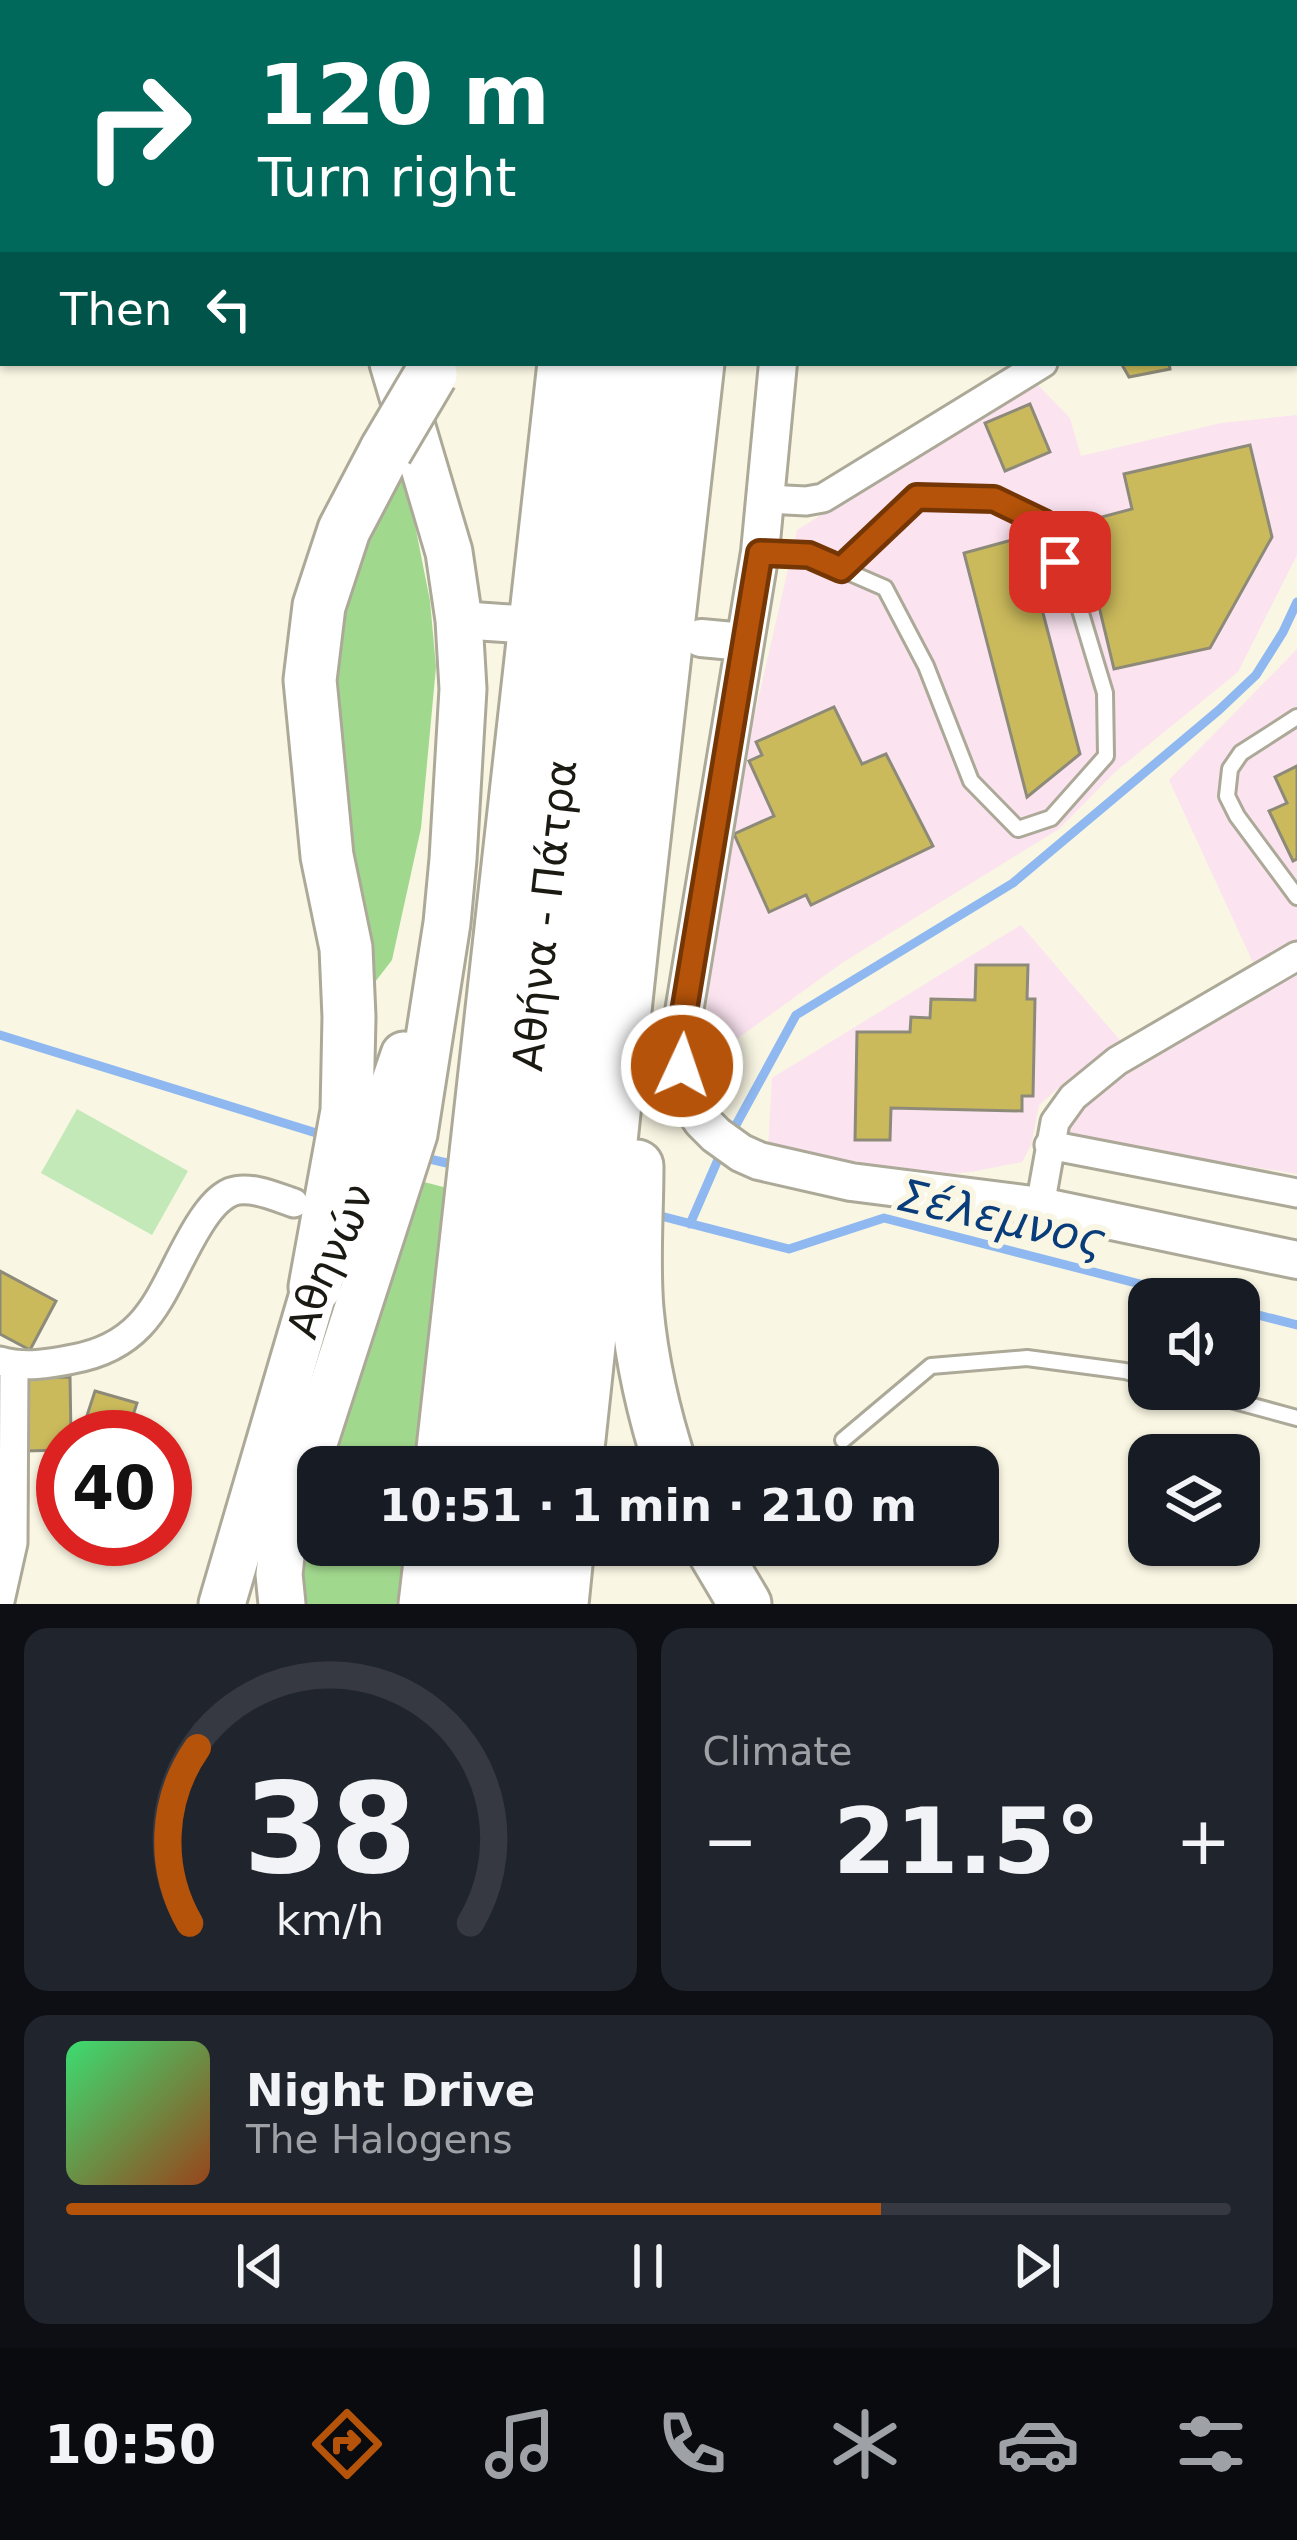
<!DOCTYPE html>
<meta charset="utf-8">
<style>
body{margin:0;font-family:"DejaVu Sans",sans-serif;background:#20242c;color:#f1f3f6;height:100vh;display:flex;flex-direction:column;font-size:45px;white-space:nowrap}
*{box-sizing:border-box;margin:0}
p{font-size:39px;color:#9ea1a6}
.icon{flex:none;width:66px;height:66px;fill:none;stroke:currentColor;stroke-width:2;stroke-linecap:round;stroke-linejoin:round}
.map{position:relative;height:1604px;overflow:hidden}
.sheet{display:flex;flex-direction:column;gap:24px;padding:24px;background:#0d0f14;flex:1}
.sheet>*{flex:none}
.guide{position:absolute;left:0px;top:0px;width:1299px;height:366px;box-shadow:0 3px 9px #0004;background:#00695c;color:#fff;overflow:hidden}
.tools{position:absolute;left:1128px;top:1278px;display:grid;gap:24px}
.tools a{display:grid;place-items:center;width:132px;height:132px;border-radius:24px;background:#171b24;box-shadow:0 3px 9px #0004;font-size:60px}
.speed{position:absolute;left:36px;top:1410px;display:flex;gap:24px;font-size:60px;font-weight:700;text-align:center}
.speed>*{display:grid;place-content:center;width:156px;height:156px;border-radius:50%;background:#171b24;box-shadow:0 3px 9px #0004;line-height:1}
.speed .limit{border:18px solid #d22;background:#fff;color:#111}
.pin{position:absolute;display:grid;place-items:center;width:102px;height:102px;color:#fff;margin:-51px;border-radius:24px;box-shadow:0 6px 18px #0006}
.me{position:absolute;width:132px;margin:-66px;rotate:3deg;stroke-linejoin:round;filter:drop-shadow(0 0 9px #0008)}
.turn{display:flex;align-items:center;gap:42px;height:252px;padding:0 60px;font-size:54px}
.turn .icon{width:156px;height:156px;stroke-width:2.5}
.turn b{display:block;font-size:84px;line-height:102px}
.then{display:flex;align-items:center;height:114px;padding:0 60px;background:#0003;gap:24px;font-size:45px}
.big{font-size:90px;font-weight:700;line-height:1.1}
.sheet .widget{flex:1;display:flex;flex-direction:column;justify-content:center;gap:18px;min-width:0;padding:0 42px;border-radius:24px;background:#20242c}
.sheet .dial{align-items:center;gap:0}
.dial svg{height:312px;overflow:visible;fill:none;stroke:#363941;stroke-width:7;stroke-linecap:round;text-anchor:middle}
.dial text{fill:#f1f3f6;stroke:none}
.song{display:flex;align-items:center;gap:36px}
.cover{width:144px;height:144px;border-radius:18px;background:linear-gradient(135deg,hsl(140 70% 55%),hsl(20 70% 35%))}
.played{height:12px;border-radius:6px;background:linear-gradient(90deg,#b45309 70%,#363941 70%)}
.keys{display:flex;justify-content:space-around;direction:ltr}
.heat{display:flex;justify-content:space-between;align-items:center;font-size:66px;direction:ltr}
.sheet .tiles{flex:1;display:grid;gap:24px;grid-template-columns:1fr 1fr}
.widget:last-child{grid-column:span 2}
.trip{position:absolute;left:297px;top:1446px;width:702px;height:120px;border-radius:24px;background:#171b24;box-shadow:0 3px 9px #0004;font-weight:700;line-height:120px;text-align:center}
.menu{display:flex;height:192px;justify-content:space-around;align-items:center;background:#090b0e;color:#9ea1a6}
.menu .icon{width:84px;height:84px}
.menu .on{color:#b45309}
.menu b{font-size:54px;color:#f1f3f6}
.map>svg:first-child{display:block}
.industrial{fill:#fbe4f0}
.green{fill:#c4e9b8}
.forest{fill:#a0d88d}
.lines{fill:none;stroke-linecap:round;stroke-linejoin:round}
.stream{stroke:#8fb8f1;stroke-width:9}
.building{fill:#cbba5c;stroke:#8d8a79;stroke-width:3}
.service-casing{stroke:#aca998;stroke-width:20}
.minor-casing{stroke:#aca998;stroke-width:33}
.tertiary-casing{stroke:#aca998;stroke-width:42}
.primary-casing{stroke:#aca998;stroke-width:51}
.motorway-casing{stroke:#aca998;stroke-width:57}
.service{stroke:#fff;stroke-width:14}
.minor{stroke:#fff;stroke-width:27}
.tertiary{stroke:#fff;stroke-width:36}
.primary{stroke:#fff;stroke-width:45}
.motorway{stroke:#fff;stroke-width:51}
.motorway-bridge-casing{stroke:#aca998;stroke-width:57;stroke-linecap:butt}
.motorway-bridge{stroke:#fff;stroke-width:51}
.route-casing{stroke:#753606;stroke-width:30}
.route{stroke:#b45309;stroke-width:21}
.labels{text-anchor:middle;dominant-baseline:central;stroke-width:12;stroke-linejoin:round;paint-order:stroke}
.street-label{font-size:42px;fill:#1a1912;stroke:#f9f6e3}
.water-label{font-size:45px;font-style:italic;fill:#093c7a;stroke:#f9f6e3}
</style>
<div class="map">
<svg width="1297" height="1604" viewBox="0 0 1297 1604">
<rect width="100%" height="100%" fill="#f9f6e3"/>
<!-- industrial -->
<path class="industrial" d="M1037 384 1070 418 1081 456 1221 423 1297 415V555L1238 672 1115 772 1059 829 842 963 723 1049 703 1056 720 866 797 530 1003 402Z
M1297 649V946L1256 969 1169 780Z
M1021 925 1124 1045 1062 1085 1039 1105 1031 1145 1022 1162 971 1172 914 1178 768 1149 772 1078Z
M1297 970V1174L1063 1136 1069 1118 1142 1059Z"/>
<!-- green -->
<path class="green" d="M77 1109 188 1171 152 1235 41 1173Z"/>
<!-- forest -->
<path class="forest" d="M396 457 415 525 430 601 436 667 421 828 392 960 365 995 338 774 336 617Z
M420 1181 459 1191 422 1467H328Z
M318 1501V1545H411L403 1604H304V1549Z"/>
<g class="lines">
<!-- stream -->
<path class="stream" d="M0 1035 326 1136
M731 1134 796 1015 1013 883 1219 710 1256 675 1283 632 1297 602
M425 1158 460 1166
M653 1214 789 1249 884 1218 1198 1299
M690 1224 723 1148
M1239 1310 1297 1325"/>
</g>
<!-- building -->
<path class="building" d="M956 0H1036L1037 3H957Z
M1121 363H1169L1170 369 1129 377Z
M1030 404 1050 452 1005 471 985 423Z
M1250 445 1272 537 1210 648 1114 669 1079 523 1132 509 1124 474Z
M1023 537 1080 754 1027 797 964 553Z
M834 707 862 764 886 754 933 846 811 905 806 895 769 912 734 834 774 816 749 761 762 755 756 742Z
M1297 766V859L1293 861 1269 811 1287 803 1275 777Z
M976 965H1028L1027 999H1035L1033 1096H1022V1111L891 1108 890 1140H855L857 1032H910L911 1017 930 1018 931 999 975 1000Z
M0 1271 56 1301 30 1350 0 1334Z
M70 1377 71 1437H63V1450L25 1451 24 1378Z
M95 1391 137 1403 126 1437H80Z"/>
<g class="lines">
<!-- service casing -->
<g class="service-casing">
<path id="service" d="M765 553 809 555 885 588 926 666 971 781 1018 829 1051 818 1106 756 1105 693 1077 600 1044 523 994 499 917 497 841 569
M1297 717 1241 753 1230 769 1227 796 1237 816 1297 897
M1190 1389 1297 1418
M843 1440 931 1366 1027 1358 1125 1371 1149 1378"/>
</g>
<!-- minor casing -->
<g class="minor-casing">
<path id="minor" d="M1296 200 1297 199
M766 499 806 501 823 498 1043 363
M1049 1145 1297 1193
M1040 1206 1055 1122 1073 1097 1117 1061 1297 956
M0 1361C24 1368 49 1364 73 1359 155 1344 161 1286 199 1225 207 1212 217 1198 231 1192 250 1185 276 1197 294 1203
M0 1601 13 1543 14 1365"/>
</g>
<!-- tertiary casing -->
<g class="tertiary-casing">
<path id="tertiary" d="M822 3 823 0
M778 363 760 552 684 1012 682 1066 688 1099 702 1121 716 1135 741 1153 759 1161 851 1182 1040 1206 1297 1260
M459 620 518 624
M701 638 744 642"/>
</g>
<!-- primary casing -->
<g class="primary-casing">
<g id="primary">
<path d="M266 0 267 3"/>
<path id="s1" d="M222 1604 315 1287 346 1224 404 1055"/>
<path d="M282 1604 279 1574 283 1539 414 1134 447 923 453 859 463 689 459 620 449 552 393 363"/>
</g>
</g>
<!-- motorway casing -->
<g class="motorway-casing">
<g id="motorway">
<path d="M583 3V0"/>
<path d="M646 3V0"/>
<path d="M687 3V0"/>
<path d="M734 3V0"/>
<path d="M637 1166C637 1213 633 1262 637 1309 642 1364 654 1415 671 1467"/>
<path d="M315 1287 347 1111 349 1017 346 948 327 856 310 680 319 606 344 530 386 450"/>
<path d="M441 1467 564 363"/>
<path id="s2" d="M486 1467 519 1142 606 363"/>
<path d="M528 1467 560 1145 648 363"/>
<path d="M576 1467 633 936 698 363"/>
<path d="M710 1545 745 1604"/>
<path d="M425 1604 432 1545"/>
<path d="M472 1604 478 1545"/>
<path d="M515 1604 521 1545"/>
<path d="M562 1604 568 1545"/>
</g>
</g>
<!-- service -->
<use href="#service" class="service"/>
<!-- minor -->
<use href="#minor" class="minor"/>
<!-- tertiary -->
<use href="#tertiary" class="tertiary"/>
<!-- primary -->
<use href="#primary" class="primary"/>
<!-- motorway -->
<use href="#motorway" class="motorway"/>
<!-- motorway-bridge casing -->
<g class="motorway-bridge-casing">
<path id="motorway-bridge" d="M386 450 431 374"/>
</g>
<!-- motorway-bridge -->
<use href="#motorway-bridge" class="motorway-bridge"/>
</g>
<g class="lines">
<!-- route casing -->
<g class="route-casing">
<path id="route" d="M682 1066 684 1012 760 553 809 555 841 569 917 497 994 499 1044 523 1060 562"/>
</g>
<!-- route -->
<use href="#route" class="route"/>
</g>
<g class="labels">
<!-- street labels -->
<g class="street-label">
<text stroke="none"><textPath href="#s2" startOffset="555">Αθήνα - Πάτρα</textPath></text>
<text stroke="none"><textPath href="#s1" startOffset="360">Αθηνών</textPath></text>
</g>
<!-- water labels -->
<g class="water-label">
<text transform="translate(1002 1218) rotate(13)">Σέλεμνος</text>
</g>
</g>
</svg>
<div class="tools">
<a><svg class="icon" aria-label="sound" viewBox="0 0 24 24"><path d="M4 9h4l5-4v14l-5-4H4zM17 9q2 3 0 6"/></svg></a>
<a><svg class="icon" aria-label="layers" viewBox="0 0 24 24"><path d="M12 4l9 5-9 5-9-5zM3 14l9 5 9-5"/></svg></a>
</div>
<div class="speed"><div class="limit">40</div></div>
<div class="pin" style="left:1060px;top:562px;background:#d93025"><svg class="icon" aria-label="arrive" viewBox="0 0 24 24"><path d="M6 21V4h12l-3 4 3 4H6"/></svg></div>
<svg class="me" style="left:682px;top:1066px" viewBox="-20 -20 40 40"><circle r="17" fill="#b45309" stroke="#fff" stroke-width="3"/><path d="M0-11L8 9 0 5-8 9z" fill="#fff"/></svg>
<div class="trip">10:51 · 1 min · 210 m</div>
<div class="guide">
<div class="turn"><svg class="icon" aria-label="right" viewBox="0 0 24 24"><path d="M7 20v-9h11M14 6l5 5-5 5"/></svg><div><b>120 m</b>Turn right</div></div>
<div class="then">Then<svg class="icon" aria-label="left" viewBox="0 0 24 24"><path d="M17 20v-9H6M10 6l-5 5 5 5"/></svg></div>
</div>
</div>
<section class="sheet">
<div class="tiles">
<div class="widget dial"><svg viewBox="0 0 100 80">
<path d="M14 69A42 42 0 1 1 86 69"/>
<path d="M14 69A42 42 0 0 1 16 24" stroke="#b45309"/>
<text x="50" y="56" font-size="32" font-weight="700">38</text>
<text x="50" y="72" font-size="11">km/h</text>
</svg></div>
<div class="widget"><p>Climate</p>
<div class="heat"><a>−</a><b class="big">21.5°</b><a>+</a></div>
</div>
<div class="widget">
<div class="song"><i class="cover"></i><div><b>Night Drive</b><p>The Halogens</p></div></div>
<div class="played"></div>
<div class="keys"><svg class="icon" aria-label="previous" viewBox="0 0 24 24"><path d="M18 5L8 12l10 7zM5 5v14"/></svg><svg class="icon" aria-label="pause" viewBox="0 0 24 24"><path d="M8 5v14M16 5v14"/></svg><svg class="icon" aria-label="next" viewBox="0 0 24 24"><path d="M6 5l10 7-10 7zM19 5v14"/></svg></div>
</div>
</div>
</section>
<nav class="menu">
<b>10:50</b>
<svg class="icon on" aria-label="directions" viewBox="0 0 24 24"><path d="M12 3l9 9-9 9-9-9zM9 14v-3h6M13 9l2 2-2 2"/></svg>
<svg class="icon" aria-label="music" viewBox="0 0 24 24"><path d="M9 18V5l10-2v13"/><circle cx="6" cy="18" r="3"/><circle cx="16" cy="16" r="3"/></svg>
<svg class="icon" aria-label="phone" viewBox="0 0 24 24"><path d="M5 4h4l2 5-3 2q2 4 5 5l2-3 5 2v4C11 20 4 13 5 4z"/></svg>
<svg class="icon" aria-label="climate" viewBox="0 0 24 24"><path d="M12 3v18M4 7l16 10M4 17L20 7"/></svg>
<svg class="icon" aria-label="car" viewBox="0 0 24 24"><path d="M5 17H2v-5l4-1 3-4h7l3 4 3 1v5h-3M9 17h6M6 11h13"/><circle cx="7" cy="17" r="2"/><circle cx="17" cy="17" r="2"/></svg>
<svg class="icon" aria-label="filters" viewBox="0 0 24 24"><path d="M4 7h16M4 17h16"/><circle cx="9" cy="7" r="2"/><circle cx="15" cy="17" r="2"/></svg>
</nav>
